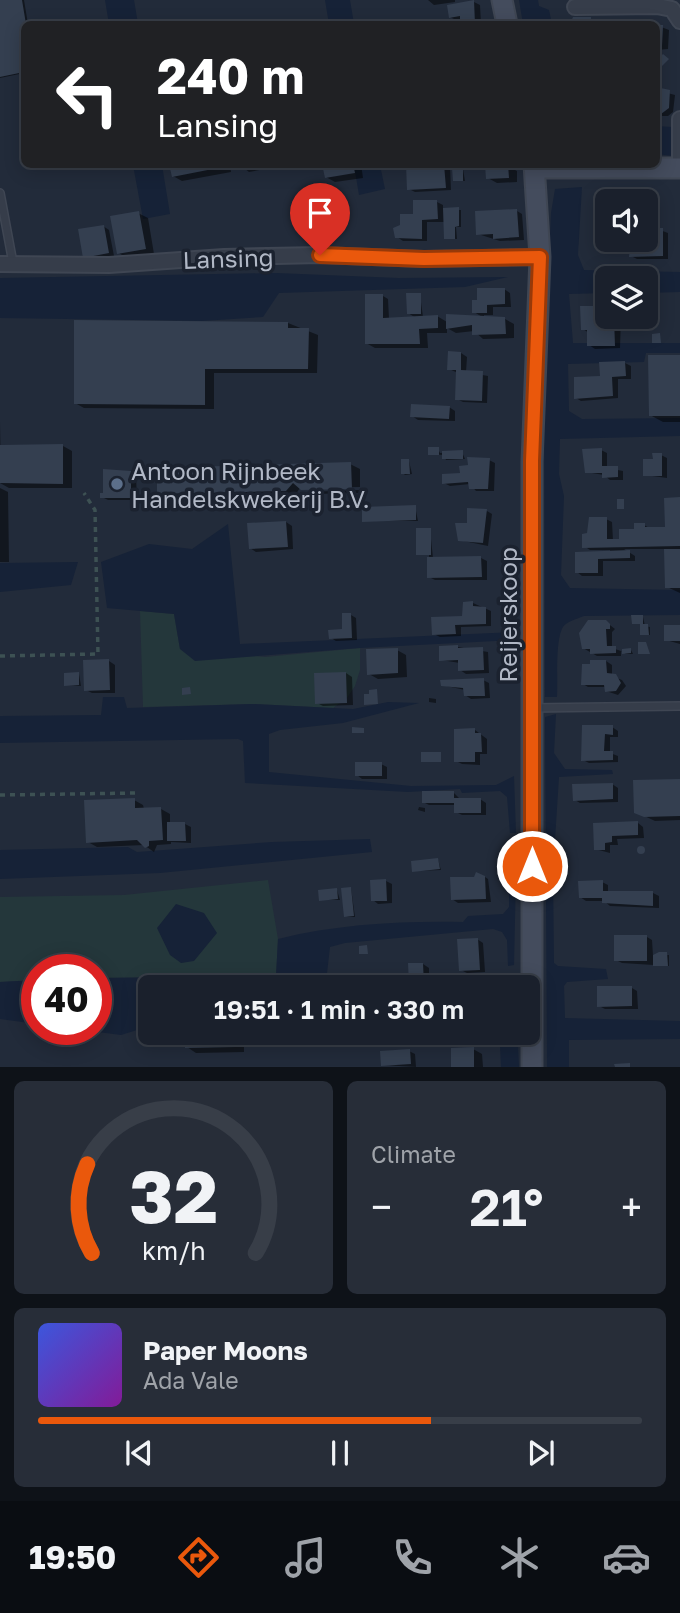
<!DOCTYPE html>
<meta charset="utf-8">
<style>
body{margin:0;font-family:"Golos Text",sans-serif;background:#272d38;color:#f1f3f6;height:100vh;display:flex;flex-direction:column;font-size:26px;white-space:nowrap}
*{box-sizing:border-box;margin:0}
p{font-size:23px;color:#9fa3a9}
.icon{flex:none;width:38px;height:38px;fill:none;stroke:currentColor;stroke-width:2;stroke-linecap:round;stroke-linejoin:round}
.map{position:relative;height:1067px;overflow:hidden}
.panel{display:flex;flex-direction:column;gap:14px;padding:14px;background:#0e1218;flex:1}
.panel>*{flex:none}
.hud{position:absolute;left:21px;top:21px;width:639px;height:147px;border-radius:10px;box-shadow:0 4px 18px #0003,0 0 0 2px #383e48;background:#202124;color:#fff;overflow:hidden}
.fabs{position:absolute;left:595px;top:189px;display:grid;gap:14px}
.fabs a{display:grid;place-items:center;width:63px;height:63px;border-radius:10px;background:#1a202c;box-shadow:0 4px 18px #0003,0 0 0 2px #383e48;font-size:35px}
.speed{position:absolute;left:21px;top:954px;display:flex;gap:14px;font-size:35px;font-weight:700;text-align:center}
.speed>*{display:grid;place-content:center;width:91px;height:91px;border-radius:50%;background:#1a202c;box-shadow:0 4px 18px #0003,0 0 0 2px #383e48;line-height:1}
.speed .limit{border:10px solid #d22;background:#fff;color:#111}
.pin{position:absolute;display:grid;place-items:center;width:60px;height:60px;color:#fff;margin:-72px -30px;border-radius:50% 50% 50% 0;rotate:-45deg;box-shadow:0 0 7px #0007}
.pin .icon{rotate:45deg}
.me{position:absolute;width:77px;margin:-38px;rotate:0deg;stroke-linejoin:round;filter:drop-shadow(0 0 5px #0008)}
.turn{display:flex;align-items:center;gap:24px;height:147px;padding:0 21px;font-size:32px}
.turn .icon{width:91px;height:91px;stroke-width:2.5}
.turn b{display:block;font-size:49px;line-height:60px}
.big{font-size:52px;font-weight:600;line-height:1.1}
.panel .tile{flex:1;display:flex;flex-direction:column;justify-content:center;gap:10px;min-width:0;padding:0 24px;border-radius:10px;background:#272d38}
.panel .dial{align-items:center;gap:0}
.dial svg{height:182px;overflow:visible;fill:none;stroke:#383e48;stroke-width:7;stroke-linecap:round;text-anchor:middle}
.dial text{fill:#f1f3f6;stroke:none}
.song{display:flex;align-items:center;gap:21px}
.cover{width:84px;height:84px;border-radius:10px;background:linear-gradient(135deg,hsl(230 70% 55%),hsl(290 70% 35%))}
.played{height:7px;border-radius:4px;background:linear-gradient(90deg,#ea580c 65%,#383e48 65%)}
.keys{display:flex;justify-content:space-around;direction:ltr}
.heat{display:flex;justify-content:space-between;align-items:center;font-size:38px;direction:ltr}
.panel .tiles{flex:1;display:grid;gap:14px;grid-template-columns:1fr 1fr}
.tile:last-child{grid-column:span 2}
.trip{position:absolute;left:138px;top:975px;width:402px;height:70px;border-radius:10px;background:#1a202c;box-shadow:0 4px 18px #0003,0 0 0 2px #383e48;font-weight:600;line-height:70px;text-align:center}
.tab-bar{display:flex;height:112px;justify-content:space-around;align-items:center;background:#0a0d12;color:#9fa3a9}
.tab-bar .icon{width:49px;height:49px}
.tab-bar .current{color:#ea580c}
.tab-bar b{font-size:32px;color:#f1f3f6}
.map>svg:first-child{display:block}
.green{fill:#24373b}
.water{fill:#162237}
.shadow{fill:#0007}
.building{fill:#343f50}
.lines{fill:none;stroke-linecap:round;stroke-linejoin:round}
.lane-casing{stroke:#3f4653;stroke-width:10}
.street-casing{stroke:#3f4653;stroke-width:18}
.secondary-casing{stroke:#3f4653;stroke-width:23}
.path{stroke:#3d5153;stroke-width:3.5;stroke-dasharray:5 5;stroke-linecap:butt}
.lane{stroke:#363d4a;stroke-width:7}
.street{stroke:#363d4a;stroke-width:14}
.secondary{stroke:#444c5d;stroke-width:19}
.route-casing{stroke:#983908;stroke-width:18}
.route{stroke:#ea580c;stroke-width:12}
.service-dot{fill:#5c6f8a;stroke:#1b222f;stroke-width:2.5}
.labels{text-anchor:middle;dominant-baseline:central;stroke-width:7;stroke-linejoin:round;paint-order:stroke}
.street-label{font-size:24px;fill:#b1b8c6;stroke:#1b222f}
.poi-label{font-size:24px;fill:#b1b8c6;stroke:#1b222f;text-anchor:start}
</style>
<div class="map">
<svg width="680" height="1067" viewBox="0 0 680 1067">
<rect width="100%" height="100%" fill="#222b3a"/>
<!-- green -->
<path class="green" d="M140 611 174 614 180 649 265 657 360 648V670L355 686 347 698 333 708 252 704 143 707Z
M268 880 278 939 276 976 96 978V970H37V980L0 982V897L124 895Z"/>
<!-- water -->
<path class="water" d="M105 0H134L138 24H109Z
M325 0H350L354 24H329Z
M519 0H538L539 6 549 10 552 24H523Z
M656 126 673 127V156L656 154Z
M133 165H162L170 214 143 219Z
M354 165H380L385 189 359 195Z
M582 187 578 255 584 270 680 272V292L646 293V278H607V293L569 294 573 343H680V353H646L644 362 568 364 569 411 582 419 680 418V436L560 439 559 474 564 496 561 575 570 588 680 590V615L584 616C577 619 567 621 563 627 555 640 558 681 557 697H545L544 371 551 213 555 189Z
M276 273 399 278 508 277 465 287 279 293 263 317 202 321 0 318V278Z
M228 524 240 644 517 632 516 640 360 648 195 661 180 649 174 614 107 608 101 562 149 544 192 549Z
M78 562 71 585 0 592V563Z
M103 697H124L127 708 252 704 353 709 388 702 419 703 343 723 280 730 269 734V772L411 786 496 785 514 776 516 833H510L507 797 500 791 462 793 460 789 408 792 245 783 243 741 238 739 0 743V716L101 715Z
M556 714 554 753 565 769 612 770 613 774 559 777 553 871 554 963 558 966 606 969 608 979 567 982 564 986 565 1018 680 1021V1039L569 1040V1067H547L545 717Z
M370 839 372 852 160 873 0 879V850L128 847 137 852 272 842Z
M516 874 514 965 508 966 507 940 502 932 493 929 345 943 330 947 326 982 301 987H150V1026L121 1035 75 1029H96V978L276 976 278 939C339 924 400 921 463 922L468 916 503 914 509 907V875Z
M176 904 204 913 217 933 194 961 181 963 170 955 157 928Z
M37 980V1024L0 1019V982Z
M518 1045 519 1067H501L500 1046Z"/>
<!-- shadow -->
<path class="shadow" d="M0 0H24L28 24H24V73L0 78Z
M428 0H455V2L434 5Z
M474 2 480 5 481 24H439L458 21 450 17Z
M574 19H591L597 24H570Z
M656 25 669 30 668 49 656 50Z
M656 90 675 95 673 112 668 116H656Z
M171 164H230L231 172 182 181 173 176Z
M239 164H291L249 172Z
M324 164H361L363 178 335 182 326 177Z
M394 164H473L450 166 451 190 415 192 409 189 407 167Z
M487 164 507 166 517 171V182L497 183 488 178Z
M463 169 465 181 454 180Z
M437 202 443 205V210H461V227H456L457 239 445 238V222H427V241H403L397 237 415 215Z
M517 211 522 214 524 240 500 241 478 234Z
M138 213 148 218 154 254 128 259 119 253Z
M599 221H607V240H646V221H651L657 224V229L668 233V259H637L631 256V248H614V253H605L599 250Z
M103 226 109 230 114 256 90 260 85 256Z
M504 289 510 293 511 307H493V315H484V318L474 312Z
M420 295 423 317 437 316 447 322 505 319 514 324V338L483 339 474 331 456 333 447 328V333H427L428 348H375L366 343 383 296 388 299 389 319 416 318 408 313Z
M607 300V317H621L620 348 595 349 589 345V333L583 329 595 308 594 301Z
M288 323 318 335 317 373H214V409L84 408 75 403Z
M461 353 467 357 466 372 488 376 487 403 463 402 457 399 458 373 449 369Z
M680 357V422H663L650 415Z
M625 363 631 366V379H618V398L581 401 576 398Z
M449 407 455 411V421L418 420 412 416Z
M1 422V446H63L72 451V488H9L0 483Z
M438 449 440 453 462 452 465 459 446 460 444 455 430 454Z
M601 450 607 453V468L623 471V480H610L604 475 586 472Z
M661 455 667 458V478L645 475Z
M489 460 495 463 494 491H476L470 484 450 486 444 483Z
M409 461 412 474 405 475 403 473Z
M350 464 360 469V487L300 488 295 495 246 498 171 500 159 493Z
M130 473 136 476 137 500H108L102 497Z
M0 488 8 492 9 562H0Z
M360 490V493L311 494 307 492Z
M680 499V593L667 587 666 549H624L635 556V561H603V576H582L577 572V554L610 553V550H590L584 546 588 534 606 519 612 522 613 541H620L644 525 651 529H667Z
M415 506 418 521H364Z
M487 511 492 514 488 546 459 540 468 525Z
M286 522 292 526 293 549 256 552 250 548Z
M430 530 433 558H481L487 561V580H435L429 577V555H420Z
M473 603 491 611V626L461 627V636L440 637 434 634 464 617Z
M351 615 356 618 357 640 336 641 331 638 344 631Z
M643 617 645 626 650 627V635L642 634 641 624 633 623Z
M606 622 615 629 612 632V648L624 652 631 650 633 654H626L621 651V656H597L583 648Z
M680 627V644L666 640Z
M458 647 488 652 489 673 466 674 460 670V663L441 660Z
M397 650 406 655 407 677 378 679 369 674Z
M109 661 115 665V693H92L86 690Z
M606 661 612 665V676L622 680 626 686 618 695 606 691V687H588L583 684Z
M346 673 352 677 353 705 323 706 317 703Z
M79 674 81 686 66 685Z
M483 680 489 683 490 698 471 699 465 695V690L442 685Z
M429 698 436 699V703L429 702Z
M583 726 612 727 618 731V737H610V753L618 756V762L589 763 583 760Z
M475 730 487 739V754H480V765L462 764 456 761Z
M381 764 387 767V779H362L357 775Z
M680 781V820L655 821 636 812Z
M612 784 618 788V802L580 803 575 800Z
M454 793 460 799H480L486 803V815H462L456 812V805H429L423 802Z
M134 800 143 805 144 809H161L170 814V824H185L191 827V843L171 842V844L157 845 154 852 144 845 97 847 88 842Z
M419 807 425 808V812L418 810Z
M638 823 643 827 644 838 617 839 618 845H610V853L595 849V825Z
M438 860 441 870 413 871Z
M482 875 488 879 491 902 458 903 452 899Z
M386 881 392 884V903L378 904 373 900Z
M602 882 608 885V892L653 893 659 896V908L610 906 604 901H586L580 897Z
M351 888 355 917H348L345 916Z
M337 890 340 900H321Z
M647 937 652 940 653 956 669 955V966L622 963 616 960Z
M477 939 483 943 485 972 467 973 461 970Z
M423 964 429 968V987H415L411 984Z
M632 988 637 991 638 1009H605L599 1006Z
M187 1032H247L248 1045 244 1046V1052L196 1053 187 1047Z
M308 1032H459V1034L414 1036 400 1033V1037L317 1040Z
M473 1049 482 1054 483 1067H453Z
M409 1051 415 1054 416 1067 382 1065Z"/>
<!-- building -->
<path class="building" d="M0 0H22L26 24 24 72 0 77Z
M474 0 475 24H437L460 19V16L449 18 447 5Z
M573 17H591V24H570Z
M656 25H663L662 46H656Z
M663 54 669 59 661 67 656 61Z
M656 87 670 90 669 108 661 114H656Z
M169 164H222L223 167 172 177Z
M322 164H353L355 173 325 178Z
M406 164H444L446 188 407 190Z
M497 164H508L509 178 486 179 485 165Z
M463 167V181H453L452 168Z
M413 200H437L438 219 422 220V239L395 238 393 228 400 225V214H413Z
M459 207V226L455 227V239H444L443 208Z
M517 209 519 237 493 239V234L476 235 475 211Z
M139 211 146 249 117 254 110 216Z
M597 219H607V240H646V219H652V228H663V256L629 257 630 246H608V251H597Z
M104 225 109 253 83 258 78 229Z
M477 288H505V304L487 305V313H472V300H477Z
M406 293H421V314H407Z
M365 294H383V318L438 315V328L419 329 420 344H365Z
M593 299H607V317H614L615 346H587V330H581L580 306H593Z
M446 314 505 317 506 334 472 335V325L446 329Z
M74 320 288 322V328H309L308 369H205V405L74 404Z
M660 333 661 343H652V334Z
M448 351 461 352V370L483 371 482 401 455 400 456 370H447Z
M648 355H680V416H649Z
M625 361 626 376 612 377 613 396 574 399V377L600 376 599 362Z
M411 404 450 406 449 419 410 417Z
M63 444V484L0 483V445Z
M428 447H439V455H428Z
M602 448V466H618V477L602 478V473H585L582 449Z
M463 450V459H442V451Z
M652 453H662V476H643V459H653Z
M467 457 490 458 488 489H469L468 482 442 484V474L460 473 459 466 468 465Z
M401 459H409L410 474H401Z
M351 462 352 489 301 490 293 483 286 491 157 494V468Z
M103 469 131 471V498H100V493H103Z
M680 497V546L582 548V534L587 533 589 517H607V539H619V529H634V523H645V527H665L664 498Z
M617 499H624V509H617Z
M416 505V520L362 522V507Z
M467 508 487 509 483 543 458 541 455 523H467Z
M286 521 288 547 249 549 247 523Z
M416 528H431V555H416Z
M664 549H680V588H665Z
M630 550V558L598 559V573H575V552Z
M481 556 482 577 427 578V557Z
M473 601V606L486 607V624L455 625 456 634 432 635 431 617 462 616 463 602Z
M342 613H351L352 638 329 639 328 630 342 629Z
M631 615H643V624H648L649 635H640V624H632Z
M588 620H606L610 624V629H606L607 646H616V653L590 654V649H582L579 633Z
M664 625H680V641H664Z
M638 642H646L650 654H638Z
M458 645V648L483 647 484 670 458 671V660L439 661V646Z
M398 648V673L367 675 366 649Z
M631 648V653L622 654V649Z
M109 659 110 690 84 691 83 660Z
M590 660H606L607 673 616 674 621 683 616 691 605 692 604 685H581L582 664H590Z
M79 672V685L64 686V673Z
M346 672 347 703 315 704 314 673Z
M484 678 485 696H464L463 688 441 686 440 680Z
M190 687 191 694 182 695V688Z
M377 689 378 704 364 705V694H369V690Z
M582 725H613V735L605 734 604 751H613V760L581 761Z
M352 727 364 728V733H352Z
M475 728V733H481L482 752H475V762H454V729Z
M421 752H441V762H421Z
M355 762H382V776H355Z
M680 779V816L644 817 634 813 633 780Z
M613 783V799L573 801 572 784Z
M422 791H454V798H481V813H454V803H422Z
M135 798V808L161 807 163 840 149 841V846L145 848 137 840 86 843 84 800Z
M638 821V835L612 836V842L605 843V850H594L593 823Z
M167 822H185L186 841H167Z
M637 850a4 4 0 1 1 8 0a4 4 0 1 1-8 0Z
M438 858 440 869 412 872 411 861Z
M476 872 485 876 486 899 451 900 450 877H474Z
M386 879 387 901H371L370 880Z
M603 880V891H653V906L602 903V898H579L578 881Z
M351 887 354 916 344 917 341 888Z
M337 888 338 899 319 901 318 890Z
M614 935H647V961H614Z
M478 938 480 970 459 971 457 939Z
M367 945 368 954H359V946Z
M659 952H667L668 966H653V955Z
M408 963H423L424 985H409Z
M597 986H632V1006L597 1007Z
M185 1032H235L236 1047 185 1048Z
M237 1032H246V1045H237Z
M307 1032H336V1035L307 1036Z
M474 1047V1067H451V1048Z
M410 1049 411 1064 381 1066 380 1051Z
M630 1063V1067H615L614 1064Z"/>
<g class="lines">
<!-- lane casing -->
<g class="lane-casing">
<path id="lane" d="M0 193 13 263
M532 708 680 706"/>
</g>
<!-- street casing -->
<g class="street-casing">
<path id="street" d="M575 7 657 6 672 9 680 21
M680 168V119
M0 264 109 265 224 257 320 255 424 259 540 257"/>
</g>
<!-- secondary casing -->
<g class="secondary-casing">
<path id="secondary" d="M502 0 507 24
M535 168H680
M532 1067V462L540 257 534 164"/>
</g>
<!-- path -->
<path class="path" d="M0 656 98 654 95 510 84 493
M0 795 138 793"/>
<!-- lane -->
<use href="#lane" class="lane"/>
<!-- street -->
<use href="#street" class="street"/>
<!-- secondary -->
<use href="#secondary" class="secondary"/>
</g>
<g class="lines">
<!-- route casing -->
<g class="route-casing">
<path id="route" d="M320 255 424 259 540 257 532 461V866"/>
</g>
<!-- route -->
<use href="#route" class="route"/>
</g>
<!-- markers -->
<circle class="service-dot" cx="117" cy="484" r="7"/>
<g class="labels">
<!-- street labels -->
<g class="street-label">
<text transform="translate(228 258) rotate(-2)">Lansing</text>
<text transform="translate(507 615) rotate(-90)">Reijerskoop</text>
</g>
<!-- poi labels -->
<g class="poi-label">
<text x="131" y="470">Antoon Rijnbeek<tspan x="131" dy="28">Handelskwekerij B.V.</tspan></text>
</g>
</g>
</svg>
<div class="fabs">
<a><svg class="icon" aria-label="sound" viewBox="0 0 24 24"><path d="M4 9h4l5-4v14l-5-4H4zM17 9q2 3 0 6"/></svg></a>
<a><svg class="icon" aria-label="layers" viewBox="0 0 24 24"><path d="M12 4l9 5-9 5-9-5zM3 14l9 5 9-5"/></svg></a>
</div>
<div class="speed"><div class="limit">40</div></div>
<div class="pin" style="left:320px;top:255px;background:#d93025"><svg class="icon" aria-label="arrive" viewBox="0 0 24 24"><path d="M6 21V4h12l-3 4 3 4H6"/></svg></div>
<svg class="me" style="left:532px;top:866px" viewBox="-20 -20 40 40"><circle r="17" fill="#ea580c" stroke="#fff" stroke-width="3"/><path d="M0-11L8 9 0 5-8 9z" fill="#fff"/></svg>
<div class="trip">19:51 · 1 min · 330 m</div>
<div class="hud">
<div class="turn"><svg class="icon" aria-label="left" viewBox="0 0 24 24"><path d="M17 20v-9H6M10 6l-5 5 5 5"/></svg><div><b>240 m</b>Lansing</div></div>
</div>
</div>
<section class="panel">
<div class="tiles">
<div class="tile dial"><svg viewBox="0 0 100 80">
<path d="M14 69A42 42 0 1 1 86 69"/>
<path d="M14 69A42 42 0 0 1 12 30" stroke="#ea580c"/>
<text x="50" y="56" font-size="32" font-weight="700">32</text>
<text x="50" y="72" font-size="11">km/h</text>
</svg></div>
<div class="tile"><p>Climate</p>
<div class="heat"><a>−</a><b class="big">21°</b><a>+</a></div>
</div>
<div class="tile">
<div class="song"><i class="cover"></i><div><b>Paper Moons</b><p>Ada Vale</p></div></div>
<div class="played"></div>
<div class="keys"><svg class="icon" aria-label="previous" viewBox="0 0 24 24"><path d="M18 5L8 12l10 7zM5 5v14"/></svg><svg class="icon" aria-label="pause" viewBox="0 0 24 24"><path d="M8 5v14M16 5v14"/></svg><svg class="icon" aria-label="next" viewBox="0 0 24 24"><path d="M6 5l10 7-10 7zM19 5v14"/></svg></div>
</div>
</div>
</section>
<nav class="tab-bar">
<b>19:50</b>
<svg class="icon current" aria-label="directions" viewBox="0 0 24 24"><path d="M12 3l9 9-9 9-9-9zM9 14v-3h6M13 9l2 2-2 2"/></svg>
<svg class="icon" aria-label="music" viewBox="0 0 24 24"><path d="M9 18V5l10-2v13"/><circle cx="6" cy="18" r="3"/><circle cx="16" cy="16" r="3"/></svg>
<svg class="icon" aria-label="phone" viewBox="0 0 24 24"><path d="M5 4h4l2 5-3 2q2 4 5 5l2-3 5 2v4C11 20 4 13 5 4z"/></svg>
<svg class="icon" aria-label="climate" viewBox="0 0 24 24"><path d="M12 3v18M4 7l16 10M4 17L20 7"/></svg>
<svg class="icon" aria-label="car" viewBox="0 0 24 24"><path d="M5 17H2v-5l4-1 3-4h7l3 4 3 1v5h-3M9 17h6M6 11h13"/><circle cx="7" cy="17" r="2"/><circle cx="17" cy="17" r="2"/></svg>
</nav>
